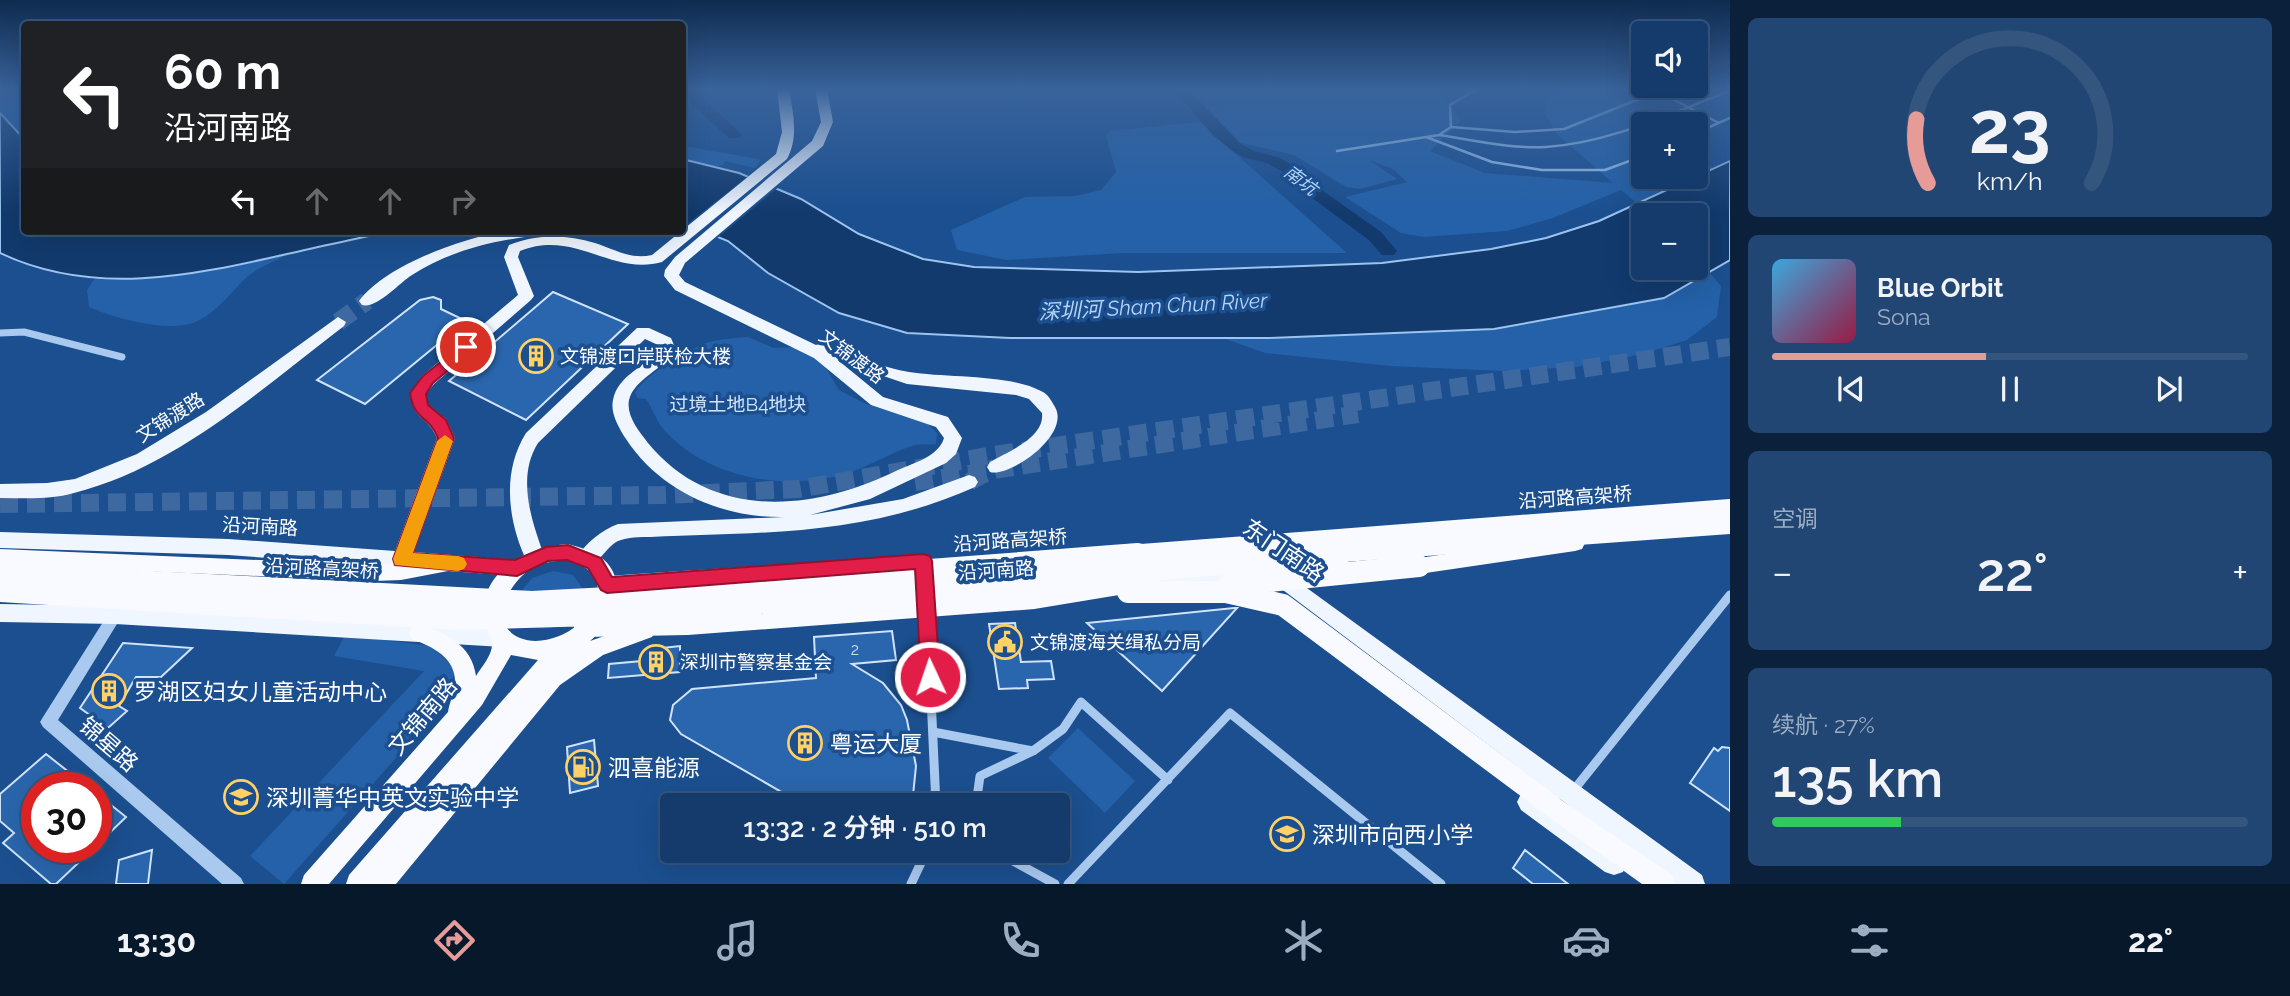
<!DOCTYPE html>
<html lang="zh">
<meta charset="utf-8">
<style>
body{margin:0;font-family:Raleway,"Noto Sans SC",sans-serif;background:#214673;color:#f1f3f6;height:100vh;display:flex;flex-direction:column;font-size:26px;white-space:nowrap}
*{box-sizing:border-box;margin:0}
p{font-size:23px;color:#9dadc1}
.icon{flex:none;width:38px;height:38px;fill:none;stroke:currentColor;stroke-width:2;stroke-linecap:round;stroke-linejoin:round}
.map{position:relative;flex:1;overflow:hidden}
.details{display:flex;flex-direction:column;gap:18px;padding:18px;background:#0b203b;width:560px}
.details>*{flex:none}
.banner{position:absolute;left:21px;top:21px;width:665px;height:214px;border-radius:7px;box-shadow:0 7px 28px #0002,0 0 0 2px #33557e;background:#202124;color:#fff;overflow:hidden}
.controls{position:absolute;left:1631px;top:21px;display:grid;gap:14px}
.controls a{display:grid;place-items:center;width:77px;height:77px;border-radius:7px;background:#143b6b;box-shadow:0 7px 28px #0002,0 0 0 2px #33557e;font-size:35px}
.speed{position:absolute;left:21px;top:772px;display:flex;gap:14px;font-size:35px;font-weight:700;text-align:center}
.speed>*{display:grid;place-content:center;width:91px;height:91px;border-radius:50%;background:#143b6b;box-shadow:0 7px 28px #0002,0 0 0 2px #33557e;line-height:1}
.speed .limit{border:10px solid #d22;background:#fff;color:#111}
.pin{position:absolute;display:grid;place-items:center;width:60px;height:60px;color:#fff;margin:-30px;border:4px solid #fff;border-radius:50%;box-shadow:0 2px 7px #0007}
.me{position:absolute;width:77px;margin:-38px;rotate:357deg;stroke-linejoin:round;filter:drop-shadow(0 0 5px #0008)}
.turn{display:flex;align-items:center;gap:24px;height:147px;padding:0 28px;font-size:32px}
.turn .icon{width:91px;height:91px;stroke-width:2.5}
.turn b{display:block;font-size:49px;line-height:60px}
.lanes{display:flex;align-items:center;height:66px;padding:0 28px;background:#0003;justify-content:center;gap:35px;direction:ltr}
.lanes .off{opacity:.35}
.big{font-size:52px;font-weight:600;line-height:1.1}
.details .tile{flex:1;display:flex;flex-direction:column;justify-content:center;gap:10px;min-width:0;padding:0 24px;border-radius:10px;background:#214673}
.details .dial{align-items:center;gap:0}
.dial svg{height:182px;overflow:visible;fill:none;stroke:#33557e;stroke-width:7;stroke-linecap:round;text-anchor:middle}
.dial text{fill:#f1f3f6;stroke:none}
.song{display:flex;align-items:center;gap:21px}
.cover{width:84px;height:84px;border-radius:10px;background:linear-gradient(135deg,hsl(200 70% 55%),hsl(340 70% 35%))}
.played{height:7px;border-radius:4px;background:linear-gradient(90deg,#e69b98 45%,#33557e 45%)}
.keys{display:flex;justify-content:space-around;direction:ltr}
.heat{display:flex;justify-content:space-between;align-items:center;font-size:38px;direction:ltr}
.charge{height:10px;border-radius:5px;background:linear-gradient(90deg,#34c759 27%,#33557e 0)}
.trip{position:absolute;left:660px;top:793px;width:410px;height:70px;border-radius:7px;background:#143b6b;box-shadow:0 7px 28px #0002,0 0 0 2px #33557e;font-weight:600;line-height:70px;text-align:center}
.tab-bar{display:flex;height:112px;justify-content:space-around;align-items:center;background:#08182b;color:#9dadc1}
.tab-bar .icon{width:49px;height:49px}
.tab-bar .current{color:#e69b98}
.tab-bar b{font-size:32px;color:#f1f3f6}
main{display:flex;flex:1;min-height:0}
.map>svg:first-child{display:block}
.green{fill:#2461a8}
.water{fill:#123a6d;stroke:#9cc4f0;stroke-width:2;fill-rule:evenodd}
.pier{fill:#1b4f8f}
.lines{fill:none;stroke-linecap:round;stroke-linejoin:round}
.stream{stroke:#9cc4f0;stroke-width:2.5}
.river{fill:#123a6d;fill-rule:evenodd}
.building{fill:#2a66ad;stroke:#cfe3fa;stroke-width:2}
.primary-tunnel{stroke:#3d69a0;stroke-width:18;stroke-dasharray:18 9;stroke-linecap:butt}
.trunk-tunnel{stroke:#3d69a0;stroke-width:18;stroke-dasharray:18 9;stroke-linecap:butt}
.minor-far1{stroke:#a9c9ee;stroke-width:7}
.minor{stroke:#a9c9ee;stroke-width:9}
.tertiary{fill:#a9c9ee;fill-rule:evenodd}
.primary{fill:#f0f6ff;fill-rule:evenodd}
.trunk{fill:#f8faff;fill-rule:evenodd}
.trunk-bridge-far1{stroke:#f8faff;stroke-width:18}
.trunk-bridge{stroke:#f8faff;stroke-width:22}
.route{fill:#e11d48;stroke:#92132f;stroke-width:2}
.slow{fill:#f59e0b}
.labels{text-anchor:middle;dominant-baseline:central;stroke-width:7;stroke-linejoin:round;paint-order:stroke}
.number-label{font-size:16px;fill:#cad9ea}
.far-water-label{font-size:18px;font-style:italic;fill:#b5d3f5;stroke:#1b4f8f}
.poi-label{font-size:19px;fill:#fff;stroke:#1b4f8f;text-anchor:start}
.street-label{font-size:19px;fill:#fff;stroke:#1b4f8f}
.park-label{font-size:19px;fill:#cfe3fa;stroke:#1b4f8f}
.water-label{font-size:21px;font-style:italic;fill:#b5d3f5;stroke:#1b4f8f}
.near-street-label{font-size:23px;fill:#fff;stroke:#1b4f8f}
.near-poi-label{font-size:23px;fill:#fff;stroke:#1b4f8f;text-anchor:start}
</style>
<main>
<div class="map">
<svg width="1730" height="884" viewBox="0 0 1730 884">
<rect width="100%" height="100%" fill="#1b4f8f"/>
<!-- green -->
<path class="green" d="M0 89H22L24 92V144L0 118Z
M1181 89H1426L1443 95 1461 121 1430 151 1485 173 1613 183 1556 133 1544 112 1547 103 1560 91C1605 85 1621 95 1653 124H1643V177H1696V157L1714 169 1638 204 1621 190 1553 218 1507 231 1424 237 1401 233 1345 197 1407 182 1393 169 1369 160 1397 179 1360 189 1346 187 1294 155 1238 142 1192 104 1198 101 1231 110C1214 102 1194 102 1181 89Z
M1200 122 1347 253H1123L1006 260 957 250 951 230 1025 197 1075 196 1101 190 1116 172 1106 136 1110 131Z
M683 146 759 159 760 161 755 168 724 161V165L714 167 683 159Z
M289 254C276 261 258 267 247 277 230 293 213 318 189 324 162 331 114 318 89 307L87 290 95 278C162 283 225 269 289 254Z
M1709 272 1721 286 1717 317 1687 340 1643 354 1576 367 1503 371 1390 366 1265 353 1223 338 1494 329Z
M748 337 774 348 797 347 820 358 839 390 866 404 926 422 937 433 936 444C929 445 921 444 915 445 891 452 869 467 845 474 785 491 709 479 665 431 657 423 653 409 646 399L637 398 635 392C646 375 689 348 709 342 722 339 735 338 748 337Z
M553 571 573 575 583 589C568 615 564 635 530 627L518 595 532 578Z
M345 635 431 646 456 669 442 706 284 884 250 856 424 671 334 656Z
M1078 728 1135 781 1105 813 1048 758Z"/>
<!-- water -->
<path class="water" d="M0 113 24 139V231H391C356 239 321 246 287 254 191 276 92 297 0 253Z
M682 159 739 173 801 199 859 234 923 259 974 267 1138 272 1382 263 1491 249 1546 238 1599 221 1730 161V260L1664 298 1494 329 1268 338H1010L907 333 839 313 768 273 728 241 683 223ZM1643 215H1696V268H1643Z"/>
<!-- pier -->
<path class="pier" d="M751 174 780 186 715 240 683 227Z"/>
<g class="lines">
<!-- stream -->
<path class="stream" d="M1659 92 1719 123
M1451 127 1515 132 1564 129 1664 89
M1696 133 1730 118
M1439 135C1474 140 1510 149 1546 147 1610 143 1671 113 1730 91
M1426 137 1492 162 1542 170H1605L1643 156
M1337 151 1439 135 1451 127 1450 105 1477 89"/>
<!-- river -->
<path class="river" d="M682 89H693L739 132 742 135 739 138H729L682 95Z
M1173 89H1188L1241 144 1254 151 1278 157 1294 166 1312 183 1381 232 1397 251 1394 255H1382L1369 240 1300 189 1283 172 1267 163 1243 157 1231 150 1213 135Z"/>
</g>
<!-- building -->
<path class="building" d="M553 292 628 324 526 420 449 381Z
M433 297 441 300V309L466 321 365 404 317 380 420 300Z
M1234 608H1237L1162 691 1087 623Z
M1015 623 1021 662 1051 661 1054 679 1027 680 1028 688 999 689 989 624Z
M892 631 896 660 852 664 883 683 901 705 907 720 916 766 912 805H804L681 734 670 720 673 705 692 689 816 678 814 637Z
M123 643 192 648 161 677H136L119 706 127 711 108 728 80 708Z
M680 646V672L608 678 609 664 653 660V649Z
M594 740 598 786 570 793 567 747Z
M1722 747 1730 748V811L1690 783 1714 748 1718 751Z
M46 754 89 788H37V847H95L56 884H51L3 843 14 833 0 821V794Z
M96 793 126 817 96 846Z
M152 850 148 884H116L119 860Z
M1525 850 1568 884H1533L1513 868Z"/>
<g class="lines">
<!-- primary-tunnel -->
<path class="primary-tunnel" d="M338 322 367 301
M969 482 996 467"/>
<!-- trunk-tunnel -->
<path class="trunk-tunnel" d="M915 482 1358 414
M0 504 663 495 798 489 994 455 1730 347"/>
<!-- minor-far1 -->
<path class="minor-far1" d="M0 333 24 332 122 357"/>
<!-- minor -->
<path class="minor" d="M927 610 936 805
M933 732 1033 751
M1573 791 1730 595
M976 805 980 776 1033 751 1063 729 1081 702 1168 780
M993 850 1055 884
M911 884 927 850
M1068 884 1230 713 1441 884"/>
<!-- tertiary -->
<path class="tertiary" d="M115 609 120 611 122 615 120 619 58 720 241 878 244 884H222L43 727 40 722 43 717 110 611Z"/>
<!-- primary -->
<path class="primary" d="M777 89H789C793 113 799 137 787 159L662 262C611 276 575 229 520 251L518 257 534 296 531 300 434 384 426 394 428 405 446 419 455 438 414 552 517 560 524 562 527 568 524 574 517 576 228 555 0 548V532L228 539 395 551 437 438C428 416 413 421 410 393L422 376 518 295 504 257 509 245C537 234 566 234 595 243 614 249 631 260 652 255L776 154 782 132Z
M815 89H827L833 122 823 146 685 263 679 275 685 282 816 345 822 342 828 344C854 354 881 368 909 372 946 378 1009 374 1041 391 1048 394 1051 400 1055 407 1071 435 1009 478 990 472L987 467 990 462C1007 452 1045 438 1042 413L1029 399 1016 395 907 384 839 361 883 397 948 417 962 438 956 454 946 463 870 499 810 515 903 499 969 475 975 477 978 482 975 487C865 536 768 532 650 537 640 537 628 537 618 541 604 548 598 570 580 564L577 558C585 543 602 530 618 524L784 517C722 518 661 492 626 439 619 428 610 413 613 400 618 375 645 367 660 349L658 345 645 339 538 443C516 478 532 522 545 558L542 564 535 566 528 564C508 523 501 473 526 433L637 328H649L671 338 676 350C665 368 634 379 629 400 626 416 639 431 648 443 713 522 815 511 898 470 914 463 939 456 944 438L936 427 871 405 814 358 675 290 664 276 665 270 675 257 812 141 821 122Z
M504 231H545L538 235C493 241 451 250 412 275 399 283 377 309 362 305L359 301C386 265 461 239 504 231Z
M338 317 346 322 344 326C261 389 177 467 74 493 50 500 25 498 0 498V484L47 483 75 479 137 454 206 412Z
M788 564 795 566 798 572 795 578 788 580 607 594 600 591 597 585 600 579 607 576Z
M1248 566 1255 568 1258 574 1255 580 1248 582 1136 590 1129 588 1126 582 1129 576 1136 574Z
M1278 567 1702 875 1705 884H1673L1271 581 1268 575 1271 569Z
M0 604 115 606 503 629 510 631 513 638 510 645 503 647 115 624 0 622Z
M1529 790 1623 854 1626 863 1623 872 1614 875 1605 872 1521 810 1517 802 1521 794Z"/>
<!-- trunk -->
<path class="trunk" d="M1575 535 1582 537 1585 543 1582 549 1575 551 1419 574 1412 572 1409 566 1412 560 1419 558Z
M568 544C578 547 591 550 599 556 631 577 614 622 590 641L645 622 652 625 655 631 652 637 603 655 560 685 396 884H346L349 875 538 660 511 655 482 705 329 884H301L304 875 448 712C449 703 454 694 455 685 457 658 433 647 412 639L409 633 412 627 419 624C446 633 472 645 476 676 483 665 496 651 491 638 487 629 483 622 483 612 485 567 529 547 568 544ZM567 560C573 563 582 565 587 569 624 600 560 654 520 638 486 624 510 581 531 569 542 562 555 561 567 560Z
M0 549 374 565 401 564 448 555 455 557 458 563 455 569 448 571 401 580 374 581 0 565Z
M1551 793 1672 875 1675 884H1642L1543 813 1539 805 1543 797Z"/>
<!-- trunk-bridge-far1 -->
<path class="trunk-bridge-far1" d="M1115 555 1730 508
M1316 555 1730 525"/>
<!-- trunk-bridge -->
<path class="trunk-bridge" d="M0 574 532 602 628 597 864 575 1138 554
M1229 585 1419 566
M0 591 459 619 628 614 1340 554
M1128 592H1226L1283 605 1551 805
M585 626 687 624 1034 598 1149 579"/>
</g>
<!-- sky -->
<linearGradient id="sky" x2="0" y2="1"><stop stop-color="#0f2b4f"/><stop offset="0.42" stop-color="#39639b"/><stop offset="1" stop-color="#39639b" stop-opacity="0"/></linearGradient>
<rect width="1730" height="213" fill="url(#sky)"/>
<!-- route -->
<path class="route" d="M466 342 473 347 471 351 433 383 426 394 428 405 446 420 454 438 413 553 515 560 546 547 568 545 601 558 612 577 923 554 930 556 932 561 940 677 937 684 930 686 923 684 921 677 915 569 607 593 601 590 588 568 567 560 548 561 517 576 395 565 393 559 438 438C429 415 414 421 410 393L423 376Z"/>
<!-- slow -->
<path class="slow" d="M445 435 453 441 413 553 458 556 464 558 467 564 464 569 458 571 395 565 393 559 437 441Z"/>
<!-- icons -->
<defs>
<g id="building-ring" transform="scale(1.75)"><circle r="9.5" fill="#1b4f8f" stroke="#ffd166" stroke-width="1.5"/><path d="M-4-6H4V6H1V3H-1V6H-4ZM-2.5-4.3h1.7v1.8h-1.7ZM.8-4.3h1.7v1.8H.8ZM-2.5-1h1.7V.8h-1.7ZM.8-1h1.7V.8H.8Z" fill="#ffd166"/></g>
<g id="civic-ring" transform="scale(1.75)"><circle r="9.5" fill="#1b4f8f" stroke="#ffd166" stroke-width="1.5"/><path d="M-.6-6.5H3V-4.5H.6V-3L4-1V1h2V6H-6V1h2V-1L-.6-3ZM-1.2 2.5V6h2.4V2.5Z" fill="#ffd166"/></g>
<g id="fuel-ring" transform="scale(1.75)"><circle r="9.5" fill="#1b4f8f" stroke="#ffd166" stroke-width="1.5"/><path d="M-5.5-6h7V0h2V4h1.3V-2.5L3-4.5l.8-.8L6-3V5H2.5V1h-1V6h-7ZM-4.2-4.7v3.2H.2V-4.7Z" fill="#ffd166"/></g>
<g id="school-ring" transform="scale(1.75)"><circle r="9.5" fill="#1b4f8f" stroke="#ffd166" stroke-width="1.5"/><path d="M0-5L7-2L0 1L-7-2ZM-4 1L0 2.5L4 1V4Q0 6-4 4Z" fill="#ffd166"/></g>
</defs>
<g fill-rule="evenodd">
<use href="#building-ring" x="536" y="356"/>
<use href="#civic-ring" x="1005" y="642"/>
<use href="#building-ring" x="656" y="662"/>
<use href="#building-ring" x="109" y="691"/>
<use href="#building-ring" x="805" y="743"/>
<use href="#fuel-ring" x="583" y="767"/>
<use href="#school-ring" x="241" y="797"/>
<use href="#school-ring" x="1287" y="834"/>
</g>
<g class="labels">
<!-- number labels -->
<g class="number-label">
<text x="855" y="649">2</text>
</g>
<!-- far-water labels -->
<g class="far-water-label">
<text transform="translate(1301 180) rotate(37)">南坑</text>
</g>
<!-- poi labels -->
<g class="poi-label">
<text x="560" y="356">文锦渡口岸联检大楼</text>
<text x="1030" y="642">文锦渡海关缉私分局</text>
<text x="680" y="662">深圳市警察基金会</text>
</g>
<!-- street labels -->
<g class="street-label">
<text transform="translate(852 356) rotate(37)">文锦渡路</text>
<text transform="translate(170 417) rotate(-32)">文锦渡路</text>
<text transform="translate(1575 497) rotate(-4)">沿河路高架桥</text>
<text transform="translate(260 526) rotate(3)">沿河南路</text>
<text transform="translate(1010 540) rotate(-4)">沿河路高架桥</text>
<text transform="translate(322 568) rotate(3)">沿河路高架桥</text>
<text transform="translate(996 570) rotate(-4)">沿河南路</text>
</g>
<!-- park labels -->
<g class="park-label">
<text x="738" y="404">过境土地B4地块</text>
</g>
<!-- water labels -->
<g class="water-label">
<text transform="translate(1153 306) rotate(-3)">深圳河 Sham Chun River</text>
</g>
<!-- near-street labels -->
<g class="near-street-label">
<text transform="translate(1284 550) rotate(34)">东门南路</text>
<text transform="translate(422 716) rotate(-50)">文锦南路</text>
<text transform="translate(109 744) rotate(41)">锦星路</text>
</g>
<!-- near-poi labels -->
<g class="near-poi-label">
<text x="134" y="691">罗湖区妇女儿童活动中心</text>
<text x="830" y="743">粤运大厦</text>
<text x="608" y="767">泗喜能源</text>
<text x="266" y="797">深圳菁华中英文实验中学</text>
<text x="1312" y="834">深圳市向西小学</text>
</g>
</g>
</svg>
<div class="controls">
<a><svg class="icon" aria-label="sound" viewBox="0 0 24 24"><path d="M4 9h4l5-4v14l-5-4H4zM17 9q2 3 0 6"/></svg></a>
<a>+</a>
<a>−</a>
</div>
<div class="speed"><div class="limit">30</div></div>
<div class="pin" style="left:466px;top:347px;background:#d93025"><svg class="icon" aria-label="arrive" viewBox="0 0 24 24"><path d="M6 21V4h12l-3 4 3 4H6"/></svg></div>
<svg class="me" style="left:930px;top:677px" viewBox="-20 -20 40 40"><circle r="17" fill="#e11d48" stroke="#fff" stroke-width="3"/><path d="M0-11L8 9 0 5-8 9z" fill="#fff"/></svg>
<div class="trip">13:32 · 2 分钟 · 510 m</div>
<div class="banner">
<div class="turn"><svg class="icon" aria-label="left" viewBox="0 0 24 24"><path d="M17 20v-9H6M10 6l-5 5 5 5"/></svg><div><b>60 m</b>沿河南路</div></div>
<div class="lanes"><svg class="icon" aria-label="left" viewBox="0 0 24 24"><path d="M17 20v-9H6M10 6l-5 5 5 5"/></svg><svg class="icon off" aria-label="ahead" viewBox="0 0 24 24"><path d="M12 20V5M6 11l6-6 6 6"/></svg><svg class="icon off" aria-label="ahead" viewBox="0 0 24 24"><path d="M12 20V5M6 11l6-6 6 6"/></svg><svg class="icon off" aria-label="right" viewBox="0 0 24 24"><path d="M7 20v-9h11M14 6l5 5-5 5"/></svg></div>
</div>
</div>
<section class="details">
<div class="tile dial"><svg viewBox="0 0 100 80">
<path d="M14 69A42 42 0 1 1 86 69"/>
<path d="M14 69A42 42 0 0 1 9 41" stroke="#e69b98"/>
<text x="50" y="56" font-size="32" font-weight="700">23</text>
<text x="50" y="72" font-size="11">km/h</text>
</svg></div>
<div class="tile">
<div class="song"><i class="cover"></i><div><b>Blue Orbit</b><p>Sona</p></div></div>
<div class="played"></div>
<div class="keys"><svg class="icon" aria-label="previous" viewBox="0 0 24 24"><path d="M18 5L8 12l10 7zM5 5v14"/></svg><svg class="icon" aria-label="pause" viewBox="0 0 24 24"><path d="M8 5v14M16 5v14"/></svg><svg class="icon" aria-label="next" viewBox="0 0 24 24"><path d="M6 5l10 7-10 7zM19 5v14"/></svg></div>
</div>
<div class="tile"><p>空调</p>
<div class="heat"><a>−</a><b class="big">22°</b><a>+</a></div>
</div>
<div class="tile"><p>续航 · 27%</p><b class="big">135 km</b><div class="charge"></div></div>
</section>
</main>
<nav class="tab-bar">
<b>13:30</b>
<svg class="icon current" aria-label="directions" viewBox="0 0 24 24"><path d="M12 3l9 9-9 9-9-9zM9 14v-3h6M13 9l2 2-2 2"/></svg>
<svg class="icon" aria-label="music" viewBox="0 0 24 24"><path d="M9 18V5l10-2v13"/><circle cx="6" cy="18" r="3"/><circle cx="16" cy="16" r="3"/></svg>
<svg class="icon" aria-label="phone" viewBox="0 0 24 24"><path d="M5 4h4l2 5-3 2q2 4 5 5l2-3 5 2v4C11 20 4 13 5 4z"/></svg>
<svg class="icon" aria-label="climate" viewBox="0 0 24 24"><path d="M12 3v18M4 7l16 10M4 17L20 7"/></svg>
<svg class="icon" aria-label="car" viewBox="0 0 24 24"><path d="M5 17H2v-5l4-1 3-4h7l3 4 3 1v5h-3M9 17h6M6 11h13"/><circle cx="7" cy="17" r="2"/><circle cx="17" cy="17" r="2"/></svg>
<svg class="icon" aria-label="filters" viewBox="0 0 24 24"><path d="M4 7h16M4 17h16"/><circle cx="9" cy="7" r="2"/><circle cx="15" cy="17" r="2"/></svg>
<b>22°</b>
</nav>
